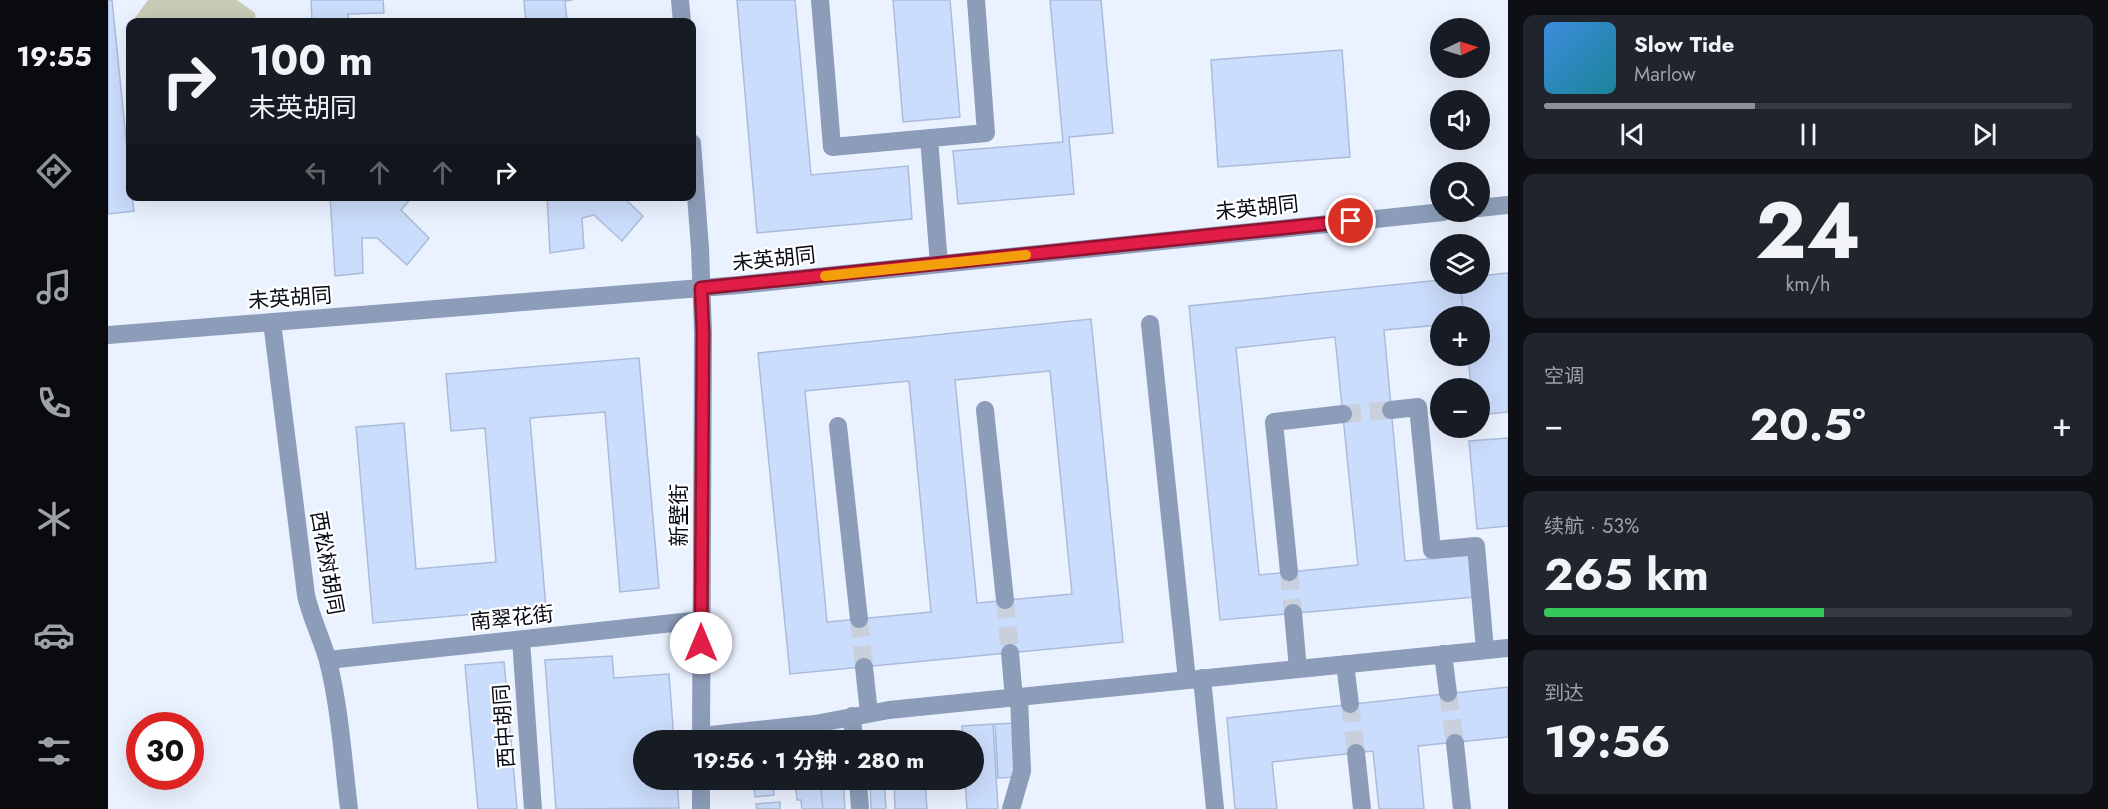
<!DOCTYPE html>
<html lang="zh">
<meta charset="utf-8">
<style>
body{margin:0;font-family:Jost,"Noto Sans SC",sans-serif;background:#20242c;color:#f1f3f6;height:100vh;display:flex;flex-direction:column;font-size:22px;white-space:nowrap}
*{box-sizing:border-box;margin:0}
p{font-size:20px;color:#9ea1a6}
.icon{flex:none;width:33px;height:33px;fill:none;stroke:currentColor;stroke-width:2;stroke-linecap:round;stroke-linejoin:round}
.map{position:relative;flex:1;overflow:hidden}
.drawer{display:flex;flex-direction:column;gap:15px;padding:15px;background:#0d0f14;width:600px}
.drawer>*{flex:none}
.top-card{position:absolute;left:18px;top:18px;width:570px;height:183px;border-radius:12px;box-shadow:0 6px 24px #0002;background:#171b24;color:#f1f3f6;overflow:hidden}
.needle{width:39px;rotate:86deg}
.fabs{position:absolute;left:1322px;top:18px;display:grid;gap:12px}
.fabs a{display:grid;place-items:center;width:60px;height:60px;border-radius:50%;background:#171b24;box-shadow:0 6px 24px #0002;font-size:30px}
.speed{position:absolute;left:18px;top:712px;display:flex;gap:12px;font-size:30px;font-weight:700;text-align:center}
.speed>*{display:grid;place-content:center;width:78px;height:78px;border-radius:50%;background:#171b24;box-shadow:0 6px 24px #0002;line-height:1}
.speed .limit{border:9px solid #d22;background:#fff;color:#111}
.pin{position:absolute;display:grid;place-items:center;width:51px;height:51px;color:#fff;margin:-26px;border:3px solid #fff;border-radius:50%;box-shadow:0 2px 6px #0007}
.me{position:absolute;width:66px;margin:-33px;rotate:0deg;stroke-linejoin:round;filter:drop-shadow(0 0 4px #0008)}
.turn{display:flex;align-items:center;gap:21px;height:126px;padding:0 24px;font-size:27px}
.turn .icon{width:78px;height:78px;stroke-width:2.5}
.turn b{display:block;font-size:42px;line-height:51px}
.lanes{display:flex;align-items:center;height:57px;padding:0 24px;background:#0003;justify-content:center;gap:30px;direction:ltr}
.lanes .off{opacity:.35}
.big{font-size:45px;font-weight:700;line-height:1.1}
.drawer .card{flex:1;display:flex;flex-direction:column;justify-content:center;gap:9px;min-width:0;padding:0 21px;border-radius:12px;background:#20242c}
.drawer .dial{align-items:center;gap:0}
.dial b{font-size:78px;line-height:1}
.song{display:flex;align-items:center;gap:18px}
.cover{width:72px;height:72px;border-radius:9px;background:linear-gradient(135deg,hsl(210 70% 55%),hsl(190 70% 35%))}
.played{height:6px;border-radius:3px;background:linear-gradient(90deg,#8c9099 40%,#363941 40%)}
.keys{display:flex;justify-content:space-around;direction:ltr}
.heat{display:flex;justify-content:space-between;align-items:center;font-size:33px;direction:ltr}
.charge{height:9px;border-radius:4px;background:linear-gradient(90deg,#34c759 53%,#363941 0)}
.trip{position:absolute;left:525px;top:730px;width:351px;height:60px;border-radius:30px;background:#171b24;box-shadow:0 6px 24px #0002;font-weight:700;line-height:60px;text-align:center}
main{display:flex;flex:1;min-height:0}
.menu{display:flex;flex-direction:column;width:108px;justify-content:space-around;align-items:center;background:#090b0e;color:#9ea1a6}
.menu .icon{width:42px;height:42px}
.menu .on{color:#8c9099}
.menu b{font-size:27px;color:#f1f3f6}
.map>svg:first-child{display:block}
.green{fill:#c8cbb5}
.building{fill:#cbddfc;stroke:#abbcda;stroke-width:1.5;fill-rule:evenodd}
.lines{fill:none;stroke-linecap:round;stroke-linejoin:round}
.minor-tunnel{stroke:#c9cfdc;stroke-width:18;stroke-dasharray:18 9;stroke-linecap:butt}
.minor{stroke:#8d9db9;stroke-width:18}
.route-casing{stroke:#92132f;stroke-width:15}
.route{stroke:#e11d48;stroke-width:10}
.slow{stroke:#f59e0b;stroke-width:10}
.labels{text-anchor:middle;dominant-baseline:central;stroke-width:4.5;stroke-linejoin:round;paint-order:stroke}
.street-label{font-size:21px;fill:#060b15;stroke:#fff}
</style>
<main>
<nav class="menu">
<b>19:55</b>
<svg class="icon on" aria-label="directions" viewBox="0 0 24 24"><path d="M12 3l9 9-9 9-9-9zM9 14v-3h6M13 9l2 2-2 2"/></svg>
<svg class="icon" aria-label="music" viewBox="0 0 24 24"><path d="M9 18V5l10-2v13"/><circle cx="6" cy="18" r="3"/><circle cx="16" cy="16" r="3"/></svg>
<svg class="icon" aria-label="phone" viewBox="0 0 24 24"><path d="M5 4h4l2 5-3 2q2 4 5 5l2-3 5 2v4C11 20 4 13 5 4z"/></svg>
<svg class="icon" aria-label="climate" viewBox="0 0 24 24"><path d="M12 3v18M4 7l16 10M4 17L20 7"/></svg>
<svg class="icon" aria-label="car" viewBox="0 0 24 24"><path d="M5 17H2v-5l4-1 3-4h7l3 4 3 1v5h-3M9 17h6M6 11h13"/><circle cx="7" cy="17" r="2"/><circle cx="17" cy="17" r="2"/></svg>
<svg class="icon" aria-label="filters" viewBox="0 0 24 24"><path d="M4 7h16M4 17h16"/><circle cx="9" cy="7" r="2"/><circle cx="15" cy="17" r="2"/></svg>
</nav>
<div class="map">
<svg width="1400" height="809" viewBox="0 0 1400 809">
<rect width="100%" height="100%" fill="#ebf2ff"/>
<!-- green -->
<path class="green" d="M40 0H129L147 13 148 22H27L26 19Z"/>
<!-- building -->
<path class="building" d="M0 0H4L22 178V196H24L26 211 0 214Z
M203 0H275L276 13 240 14 241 22H204Z
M416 0H465L457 1 459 22H418Z
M629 0H687L703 175 800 166 804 219 649 233Z
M785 0H842L852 117 795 122Z
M942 0H993L1005 133 961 137 966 194 850 204 845 151 955 142Z
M1234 50 1242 157 1110 167 1103 60Z
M222 196H305L293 210 321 238 299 265 269 238H254L255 273 227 276Z
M439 196H514L535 216 514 241 486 215 474 218 476 248 442 253Z
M1400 273V412L1371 415V388H1363L1360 356H1371V316H1356L1352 284H1371V276Z
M1332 280V284H1352L1356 316H1332V325L1276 330 1297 561 1364 555 1367 597 1112 620 1081 306ZM1227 337 1250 565 1151 575 1128 348Z
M983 319 1015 642 682 674 650 353ZM942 371 964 594 869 603 847 380ZM801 381 823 612 719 622 697 391Z
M531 358 551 588 512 592 497 412 422 418 438 608 265 623 248 427 296 423 308 569 388 562 377 428 343 431 338 374Z
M1400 438V526L1369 529 1361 441Z
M504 656 506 678 561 674 566 741H536V780H569L571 808 448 809 437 660Z
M396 662 409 809H370L357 665Z
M1400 687V737L1310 746 1316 809H1271L1265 751 1164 762 1169 809H1127L1119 718Z
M907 723 910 777 890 778 887 724Z
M885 724 890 809H859L857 780H866V741H855L854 726Z
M645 780H665L666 795 647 797Z
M687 780H712L715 809H694L693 800H689Z
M712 780H735L737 809H715Z
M762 780H776L778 809H763Z
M786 780H817L819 809H787Z
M672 802V809H649L648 804Z"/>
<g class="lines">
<!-- minor-tunnel -->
<path class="minor-tunnel" d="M1235 414 1283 410
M1181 572 1185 613
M897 600 902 653
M751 619 756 667
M1340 693 1347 743
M1242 704 1248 753"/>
<!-- minor -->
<path class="minor" d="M572 0 574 22
M712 0 724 147 878 133 868 0
M821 138 831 264
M584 143 592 248 595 332 593 741
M1371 208 1400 205
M164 322 198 595C203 618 214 639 220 661 232 709 235 760 241 809
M1042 324 1079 680
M0 335 631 285 1335 212
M877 410 897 600
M1283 410 1310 407 1324 550 1368 546 1377 650
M730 426 751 619
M1181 572 1166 422 1235 414
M1185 613 1190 669
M413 640 425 809
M902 653 906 698
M1335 654 1340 693
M220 660 593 620
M1237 664 1242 704
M756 667 761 713
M1094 678 1107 809
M744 716 746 741
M593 736 707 724 781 710 1400 648
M1347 743 1354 809
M1248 753 1254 809
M593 780V809
M750 780 752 809
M903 809 914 771 911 697"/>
</g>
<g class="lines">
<!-- route casing -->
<g class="route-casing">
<path id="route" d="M593 643 595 332 593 288 1243 221"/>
</g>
<!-- route -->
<use href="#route" class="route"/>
<!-- slow -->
<path class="slow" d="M717 276 918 255"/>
</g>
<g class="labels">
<!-- street labels -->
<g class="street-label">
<text transform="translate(1149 208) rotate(-6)">未英胡同</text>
<text transform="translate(666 259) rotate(-6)">未英胡同</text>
<text transform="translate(182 298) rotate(-4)">未英胡同</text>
<text transform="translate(571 515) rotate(-90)">新壁街</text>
<text transform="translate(219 563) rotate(80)">西松树胡同</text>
<text transform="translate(404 618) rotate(-6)">南翠花街</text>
<text transform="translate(396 726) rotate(-94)">西中胡同</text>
</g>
</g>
</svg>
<div class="fabs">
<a><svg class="needle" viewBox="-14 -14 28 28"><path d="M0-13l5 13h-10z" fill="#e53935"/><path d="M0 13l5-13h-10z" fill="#9ea1a6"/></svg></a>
<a><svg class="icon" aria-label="sound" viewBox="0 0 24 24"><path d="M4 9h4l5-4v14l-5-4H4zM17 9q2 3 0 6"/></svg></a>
<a><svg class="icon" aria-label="search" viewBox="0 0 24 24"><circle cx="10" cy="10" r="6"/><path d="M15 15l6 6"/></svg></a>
<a><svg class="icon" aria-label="layers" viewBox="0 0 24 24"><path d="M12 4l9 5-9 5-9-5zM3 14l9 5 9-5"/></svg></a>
<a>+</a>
<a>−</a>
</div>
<div class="speed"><div class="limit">30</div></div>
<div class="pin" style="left:1243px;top:221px;background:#d93025"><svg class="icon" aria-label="arrive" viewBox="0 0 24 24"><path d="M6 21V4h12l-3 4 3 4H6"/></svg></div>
<svg class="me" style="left:593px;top:643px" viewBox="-20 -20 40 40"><circle r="19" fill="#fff"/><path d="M0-13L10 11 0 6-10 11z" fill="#e11d48"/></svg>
<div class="trip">19:56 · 1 分钟 · 280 m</div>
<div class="top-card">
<div class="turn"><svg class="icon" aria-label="right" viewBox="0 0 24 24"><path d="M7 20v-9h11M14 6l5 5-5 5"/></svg><div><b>100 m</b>未英胡同</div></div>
<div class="lanes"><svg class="icon off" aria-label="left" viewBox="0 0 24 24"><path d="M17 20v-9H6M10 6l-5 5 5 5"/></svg><svg class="icon off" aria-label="ahead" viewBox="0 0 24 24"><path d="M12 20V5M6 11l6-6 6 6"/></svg><svg class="icon off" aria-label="ahead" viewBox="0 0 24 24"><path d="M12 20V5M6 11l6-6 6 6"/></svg><svg class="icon" aria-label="right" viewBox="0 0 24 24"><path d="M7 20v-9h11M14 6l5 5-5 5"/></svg></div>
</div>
</div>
<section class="drawer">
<div class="card">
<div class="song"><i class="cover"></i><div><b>Slow Tide</b><p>Marlow</p></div></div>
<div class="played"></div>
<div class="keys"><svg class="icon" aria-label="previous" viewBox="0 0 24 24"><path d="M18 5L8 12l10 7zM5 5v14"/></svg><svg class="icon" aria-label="pause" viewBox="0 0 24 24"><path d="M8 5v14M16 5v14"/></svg><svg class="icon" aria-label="next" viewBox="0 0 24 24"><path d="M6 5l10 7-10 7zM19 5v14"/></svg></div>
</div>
<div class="card dial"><b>24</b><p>km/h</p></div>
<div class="card"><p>空调</p>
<div class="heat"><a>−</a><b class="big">20.5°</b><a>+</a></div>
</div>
<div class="card"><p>续航 · 53%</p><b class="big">265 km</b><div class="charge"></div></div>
<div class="card"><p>到达</p><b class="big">19:56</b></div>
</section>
</main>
